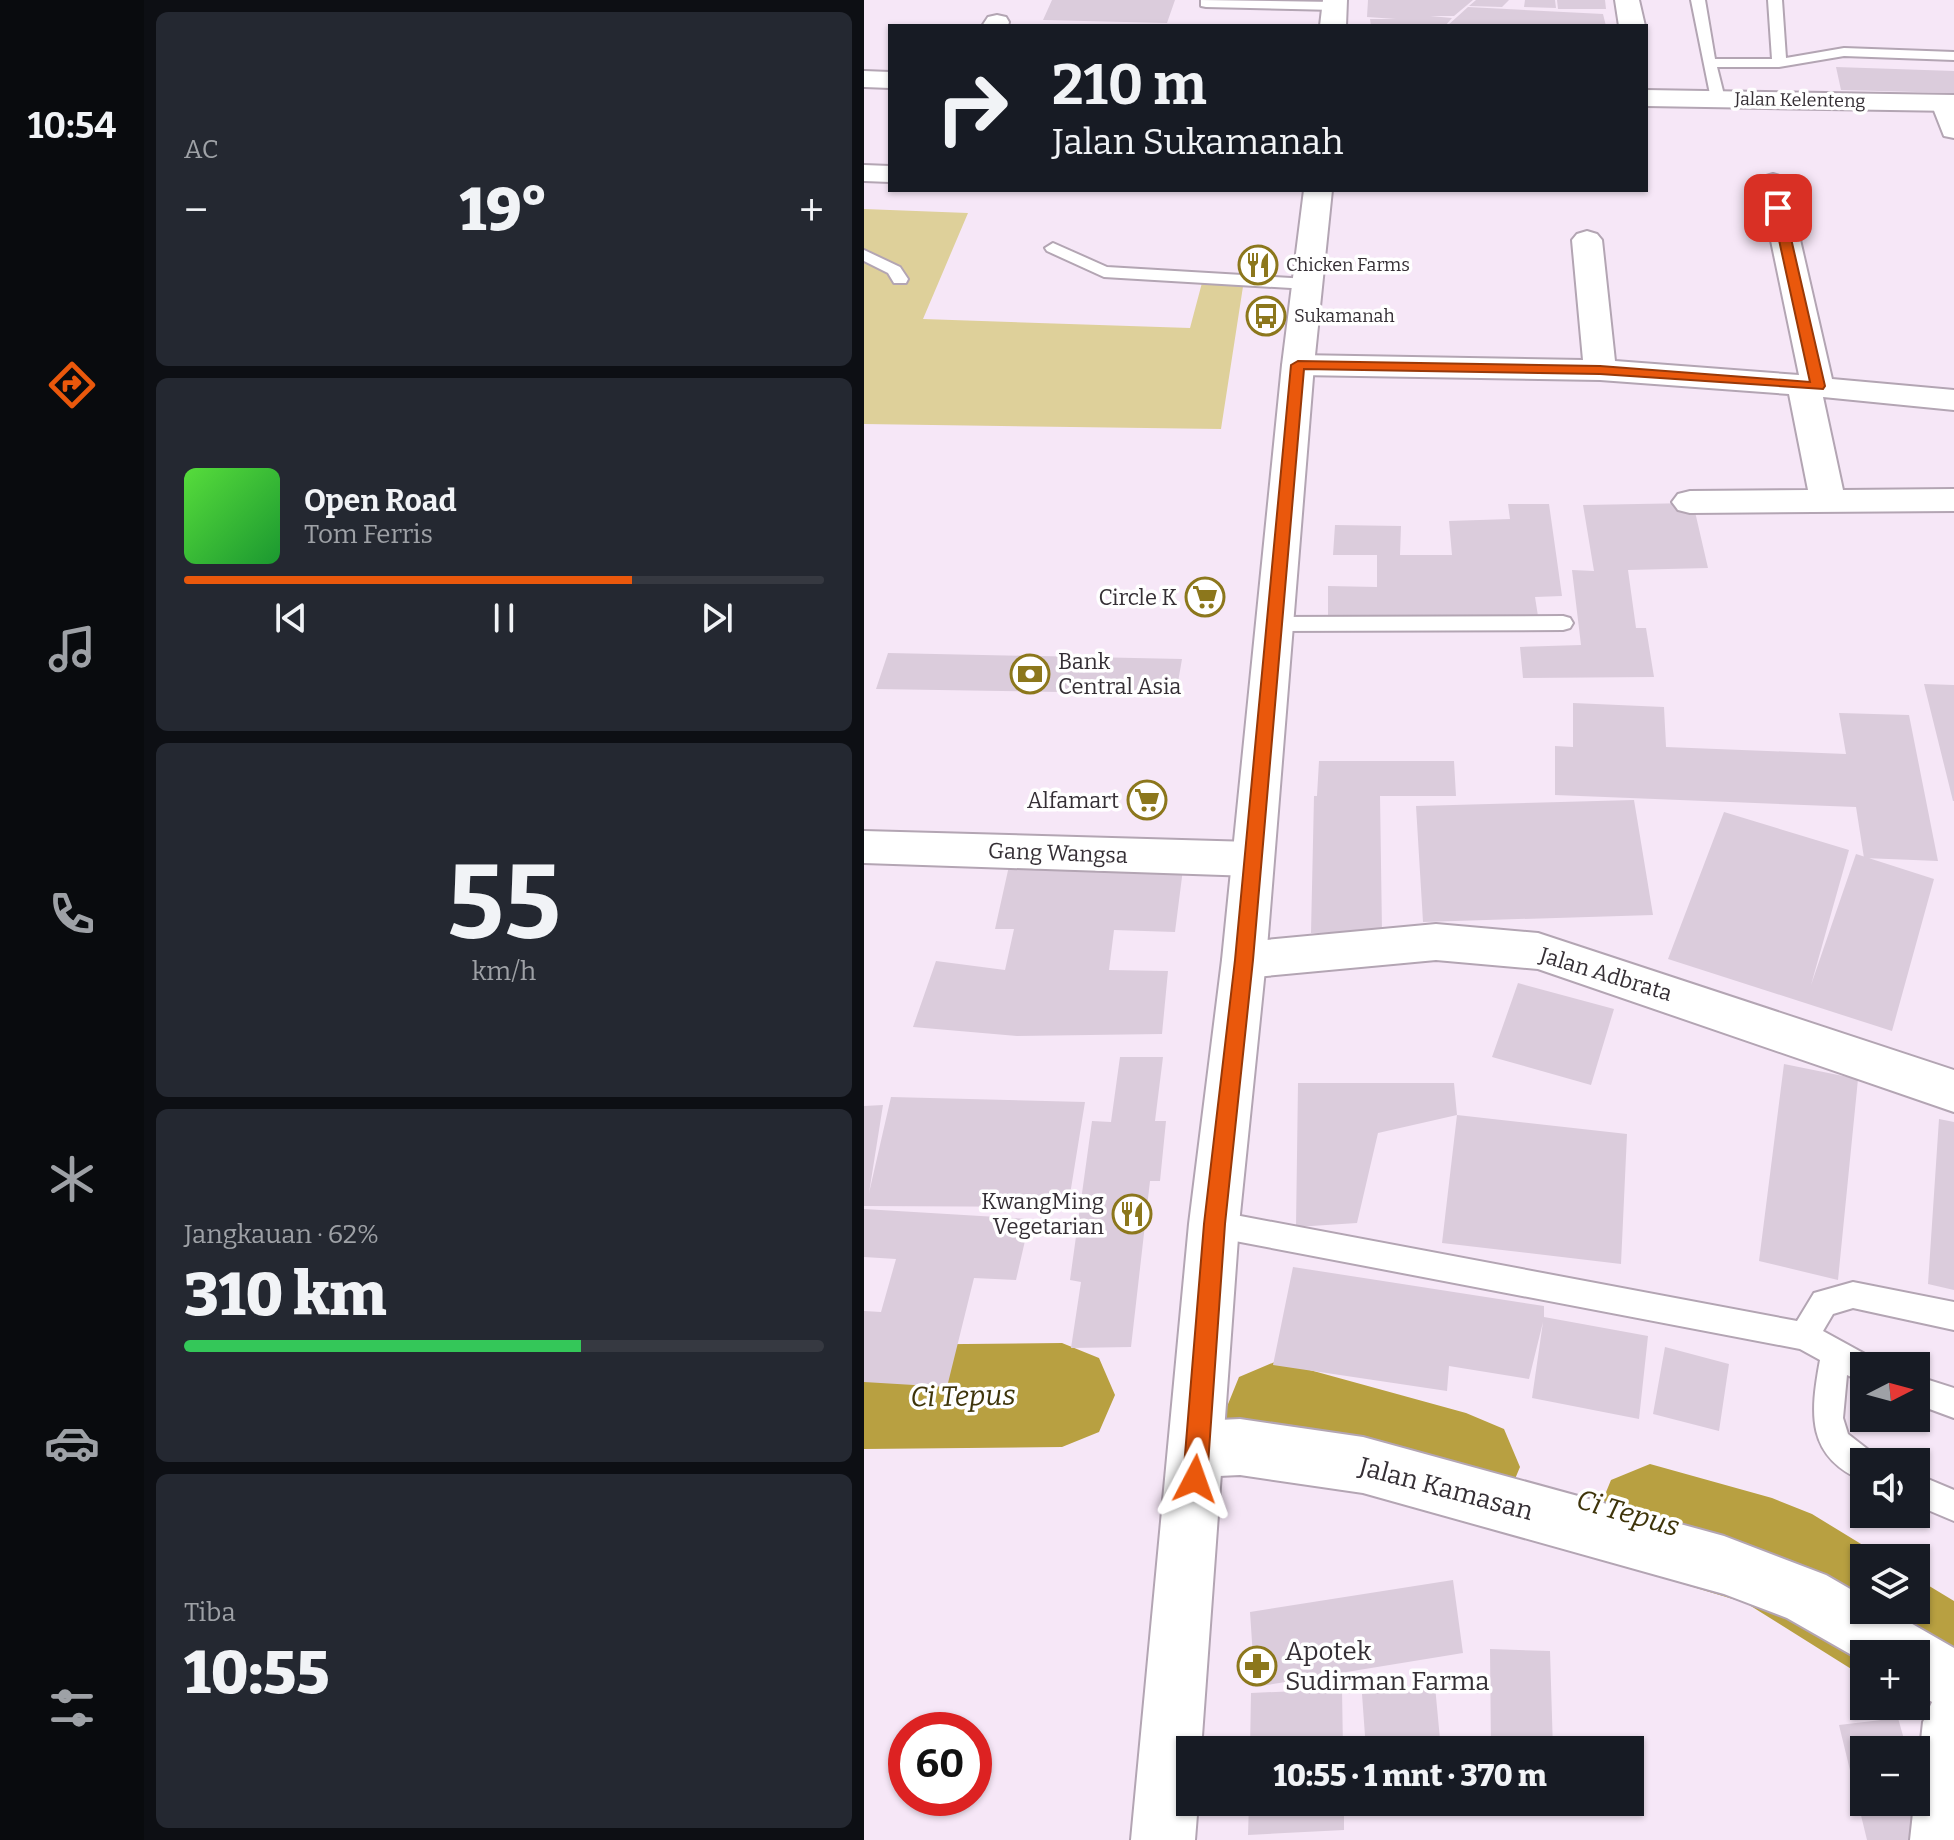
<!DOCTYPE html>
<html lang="id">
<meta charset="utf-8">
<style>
body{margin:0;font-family:Bitter,serif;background:#242831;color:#f1f3f6;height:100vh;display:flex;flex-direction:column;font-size:30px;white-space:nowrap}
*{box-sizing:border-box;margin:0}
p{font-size:26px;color:#9ea1a6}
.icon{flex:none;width:44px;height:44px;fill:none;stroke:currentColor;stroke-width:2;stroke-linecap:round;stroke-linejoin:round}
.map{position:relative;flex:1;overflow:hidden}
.sheet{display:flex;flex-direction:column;gap:12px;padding:12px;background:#0d0f14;width:720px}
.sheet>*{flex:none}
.hud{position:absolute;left:24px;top:24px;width:760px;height:168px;border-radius:0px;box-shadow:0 2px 6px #0004;background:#171b24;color:#f1f3f6;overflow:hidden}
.needle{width:52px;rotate:84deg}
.controls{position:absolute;left:986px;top:1352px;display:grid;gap:16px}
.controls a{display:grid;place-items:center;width:80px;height:80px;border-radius:0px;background:#171b24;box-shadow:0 2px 6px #0004;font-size:40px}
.speed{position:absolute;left:24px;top:1712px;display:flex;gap:16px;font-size:40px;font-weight:700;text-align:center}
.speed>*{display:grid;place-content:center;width:104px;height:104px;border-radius:50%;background:#171b24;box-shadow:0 2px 6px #0004;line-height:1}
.speed .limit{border:12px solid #d22;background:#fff;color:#111}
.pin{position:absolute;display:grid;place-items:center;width:68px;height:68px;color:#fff;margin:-34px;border-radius:16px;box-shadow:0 4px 12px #0006}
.me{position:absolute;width:88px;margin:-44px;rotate:4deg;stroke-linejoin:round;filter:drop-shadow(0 0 6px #0008)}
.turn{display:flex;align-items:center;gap:28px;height:168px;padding:0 32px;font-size:36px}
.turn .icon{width:104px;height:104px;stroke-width:2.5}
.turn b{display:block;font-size:56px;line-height:68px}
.big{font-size:60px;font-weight:800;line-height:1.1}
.sheet .widget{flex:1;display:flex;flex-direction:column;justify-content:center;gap:12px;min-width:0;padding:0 28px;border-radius:12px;background:#242831}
.sheet .dial{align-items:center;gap:0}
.dial b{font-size:104px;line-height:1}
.song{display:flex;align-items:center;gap:24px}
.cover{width:96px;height:96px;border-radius:12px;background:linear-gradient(135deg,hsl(110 70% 55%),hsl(130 70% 35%))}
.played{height:8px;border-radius:4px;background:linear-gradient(90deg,#ea580c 70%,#363941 70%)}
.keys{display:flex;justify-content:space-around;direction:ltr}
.heat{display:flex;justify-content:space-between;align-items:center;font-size:44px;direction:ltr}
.charge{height:12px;border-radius:6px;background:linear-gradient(90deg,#34c759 62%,#363941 0)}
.trip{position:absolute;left:312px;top:1736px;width:468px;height:80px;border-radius:0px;background:#171b24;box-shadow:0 2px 6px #0004;font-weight:800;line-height:80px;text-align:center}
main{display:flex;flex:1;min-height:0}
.tabs{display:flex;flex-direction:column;width:144px;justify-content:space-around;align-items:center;background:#090b0e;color:#9ea1a6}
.tabs .icon{width:56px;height:56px}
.tabs .current{color:#ea580c}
.tabs b{font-size:36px;color:#f1f3f6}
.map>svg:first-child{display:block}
.green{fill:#ded09a}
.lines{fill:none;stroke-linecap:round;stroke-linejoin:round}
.river{fill:#b8a041;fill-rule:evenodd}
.building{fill:#dbccdc}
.service-casing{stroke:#b3a5b3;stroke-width:4}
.minor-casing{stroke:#b3a5b3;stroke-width:4}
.tertiary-casing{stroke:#b3a5b3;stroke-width:4}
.secondary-casing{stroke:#b3a5b3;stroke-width:4}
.primary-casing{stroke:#b3a5b3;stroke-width:4}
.service{fill:#fff;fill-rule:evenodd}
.minor{fill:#fff;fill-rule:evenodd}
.tertiary{fill:#fff;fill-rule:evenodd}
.secondary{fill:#fff;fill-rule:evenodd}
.primary{fill:#fff;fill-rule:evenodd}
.route{fill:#ea580c;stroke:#983908;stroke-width:2}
.labels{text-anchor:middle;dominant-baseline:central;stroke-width:7;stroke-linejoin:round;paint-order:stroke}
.far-street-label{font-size:18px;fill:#352f35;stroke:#fff}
.far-poi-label{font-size:18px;fill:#352f35;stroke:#fff;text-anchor:start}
.poi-label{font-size:22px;fill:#352f35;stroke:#fff;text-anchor:end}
.street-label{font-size:22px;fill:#352f35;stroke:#fff}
.near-street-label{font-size:26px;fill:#352f35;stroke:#fff}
.near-poi-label{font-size:26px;fill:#352f35;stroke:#fff;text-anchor:start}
.near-water-label{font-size:28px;font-style:italic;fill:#3e340a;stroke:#fff}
</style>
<main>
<nav class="tabs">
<b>10:54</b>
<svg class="icon current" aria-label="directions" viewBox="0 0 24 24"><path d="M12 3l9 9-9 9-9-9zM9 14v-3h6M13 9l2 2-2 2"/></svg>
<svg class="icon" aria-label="music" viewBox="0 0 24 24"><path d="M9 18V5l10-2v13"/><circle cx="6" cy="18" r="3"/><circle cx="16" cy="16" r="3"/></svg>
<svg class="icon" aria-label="phone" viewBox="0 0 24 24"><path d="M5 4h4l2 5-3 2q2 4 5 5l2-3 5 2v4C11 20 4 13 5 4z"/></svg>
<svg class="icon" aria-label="climate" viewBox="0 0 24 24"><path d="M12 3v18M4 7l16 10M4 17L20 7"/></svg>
<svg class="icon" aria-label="car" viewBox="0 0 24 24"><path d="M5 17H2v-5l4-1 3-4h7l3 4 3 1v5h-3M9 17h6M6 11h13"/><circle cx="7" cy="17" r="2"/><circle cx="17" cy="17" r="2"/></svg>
<svg class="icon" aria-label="filters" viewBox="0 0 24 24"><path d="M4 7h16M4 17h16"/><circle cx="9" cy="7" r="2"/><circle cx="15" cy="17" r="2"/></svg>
</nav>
<section class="sheet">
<div class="widget"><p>AC</p>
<div class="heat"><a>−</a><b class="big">19°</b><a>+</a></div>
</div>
<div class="widget">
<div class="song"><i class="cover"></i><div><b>Open Road</b><p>Tom Ferris</p></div></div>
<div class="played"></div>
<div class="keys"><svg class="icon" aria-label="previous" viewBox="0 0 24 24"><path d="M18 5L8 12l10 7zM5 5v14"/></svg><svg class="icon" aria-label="pause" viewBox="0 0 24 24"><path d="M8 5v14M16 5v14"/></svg><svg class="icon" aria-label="next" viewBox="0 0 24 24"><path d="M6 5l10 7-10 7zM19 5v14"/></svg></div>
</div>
<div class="widget dial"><b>55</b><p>km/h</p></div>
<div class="widget"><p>Jangkauan · 62%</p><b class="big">310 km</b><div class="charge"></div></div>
<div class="widget"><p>Tiba</p><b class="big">10:55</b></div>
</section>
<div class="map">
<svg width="1090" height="1840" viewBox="0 0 1090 1840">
<rect width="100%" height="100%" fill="#f6e7f7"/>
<!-- green -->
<path class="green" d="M0 209 104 213 59 319 326 328 339 279 380 280 357 429 0 424Z"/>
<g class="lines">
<!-- river -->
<path class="river" d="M198 1343 235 1358 251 1395 235 1432 198 1447 0 1449V1345Z
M413 1361 602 1413 640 1429 656 1467 640 1505 602 1521 413 1467 375 1451 360 1414 375 1377Z
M786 1464 908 1498 948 1514 1020 1558H1000V1610H1052V1578L1090 1601V1725L1045 1706H1052V1654H1000V1677L882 1603 786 1574 747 1558 731 1519 747 1480Z"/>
</g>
<!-- building -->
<path class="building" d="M188 0H311L303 23 179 20Z
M504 0H609L590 16H566L588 18 581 26H507L506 19H532L503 17Z
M612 0H645L638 7 605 6Z
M661 0H691L692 8 660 7Z
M693 0H741L742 9H694Z
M604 7 739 14 742 26H583Z
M972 67 1090 71V93L977 90Z
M829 503 844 568 764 570 772 628H782L790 677 659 678 656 647 717 645 708 570 730 571 719 505Z
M644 504H685L698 596 671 597 674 616 464 620V586L513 587V555H469L471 525 537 526 536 555H588L585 521 646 519Z
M24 653 318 659 312 694 12 689Z
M1060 684 1090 685V801H1089Z
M709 703 800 707 802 747 982 754 975 713 1045 715 1074 861 1000 858 992 807 691 795V746L709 747Z
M455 761H590L592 796H516L518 932 447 933 450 796H453Z
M770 800 789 915 559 922 552 806Z
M860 812 985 850 947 985 992 854 1070 879 1028 1031 804 959Z
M145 866 319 869 311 932 250 930 245 970 304 971 298 1034 153 1036 49 1027 72 961 141 970 150 929H131Z
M654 983 750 1009 727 1085 628 1057Z
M256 1057H299L291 1121H302L296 1181H286L267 1347 207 1348 217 1282 206 1280 228 1121 247 1122Z
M920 1064 994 1079 974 1280 895 1261Z
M434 1083H590L593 1115 763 1134 757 1264 578 1243 593 1115 514 1133 493 1223 432 1227Z
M27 1097 221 1102 204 1207 0 1206V1106L19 1105 5 1193Z
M1075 1119 1090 1122V1290L1064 1284Z
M0 1209 166 1219 152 1280 110 1278 83 1387 0 1382V1311L17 1312 32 1259 0 1257Z
M429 1267 680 1306V1317L784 1336 775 1419 668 1398 679 1322 665 1379 585 1366 583 1391 409 1365Z
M801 1347 865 1364 855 1431 789 1414Z
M589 1580 599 1653 391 1687 386 1612Z
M626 1649 686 1651 689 1750H627Z
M571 1686 577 1750H502L498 1694Z
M478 1689 479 1750H386L387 1693Z
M1034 1718 1043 1750H1000V1802H1052L1067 1840H1003L975 1725Z
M385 1802H480V1830L384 1835Z
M505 1802H584L585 1804 505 1812Z"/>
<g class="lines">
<!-- service casing -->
<g class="service-casing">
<path id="service" d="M337 0 471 2 478 6 471 10 342 7 337 6Z
M827 0H841L851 59H908L904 0H918L922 58 980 48 1090 52V60L980 56 915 67H853L861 99 854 103 847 99Z
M189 243 243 267 444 279 452 284 444 289 240 277 183 251 181 248Z
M0 250 36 267 44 279 42 283H30L24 273 0 261Z
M699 616 706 618 709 623 706 628 699 630 411 631 404 629 401 624 404 619 411 617Z
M350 1211 933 1321 950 1293 989 1282 1090 1302V1330L989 1308 969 1314 959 1331 1010 1359 1013 1366H1000V1383L983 1375 979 1418 984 1434 1011 1455 1014 1462H1000V1481C942 1457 946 1414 956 1360L936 1349 350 1237 340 1233 336 1224 340 1215Z
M1052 1376 1090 1388V1418L1052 1404Z
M1052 1474 1090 1490V1521L1052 1505Z"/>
</g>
<!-- minor casing -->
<g class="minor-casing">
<path id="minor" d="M751 0H775L781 26H755Z
M133 15 142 17 145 22 144 26H118L124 17Z
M1080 95 1090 98V138L1080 136 1067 103 1071 97Z
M0 165 26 166V182L0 181Z
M909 174 919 177 923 183 968 379 1090 390V410L959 397 979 490 1090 489V511L826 513 814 510 808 502 814 494 826 491 944 490 925 394 736 380 434 375 423 372 418 365 423 358 434 355 719 360 708 240 713 234 723 231 733 234 738 240 751 361 935 375 895 183 899 177Z
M0 831 388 842 403 847 409 859 403 871 388 876 0 863Z
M572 924 674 933 1090 1070V1112L674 969 572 960 380 978 364 973 358 960 364 947 380 942Z
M376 1419 499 1437 860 1536 962 1575 1000 1597V1610H1024L1090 1648V1840H1046L1059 1722 1068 1702 1052 1692V1654H1000V1662L923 1618 860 1594 499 1493 376 1475 334 1477 314 1469 306 1449 314 1429 334 1421Z"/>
</g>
<!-- tertiary casing -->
<g class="tertiary-casing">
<path id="tertiary" d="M782 90 1090 95V111L782 106Z"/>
</g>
<!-- secondary casing -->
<g class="secondary-casing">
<path id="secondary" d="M0 71 26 72V88L0 87Z"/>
</g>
<!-- primary casing -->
<g class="primary-casing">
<path id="primary" d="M459 0H483L482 26H456Z
M440 190H468L450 365 402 960 375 1224 337 1750H326V1802H334L331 1840H267L325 1224 358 960 418 365Z"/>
</g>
<!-- service -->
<use href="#service" class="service"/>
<!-- minor -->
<use href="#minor" class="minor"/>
<!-- tertiary -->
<use href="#tertiary" class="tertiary"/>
<!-- secondary -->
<use href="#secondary" class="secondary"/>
<!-- primary -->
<use href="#primary" class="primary"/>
</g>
<!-- route -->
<path class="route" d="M914 205 920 208 961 386 959 389 736 374 440 369 389 960 361 1224 343 1479 339 1487 331 1491 323 1487 319 1479 340 1224 371 960 427 365 434 361 736 366 946 382 908 208Z"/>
<!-- icons -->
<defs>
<g id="restaurant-ring" transform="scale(2)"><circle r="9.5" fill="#fff" stroke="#8c771c" stroke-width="1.5"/><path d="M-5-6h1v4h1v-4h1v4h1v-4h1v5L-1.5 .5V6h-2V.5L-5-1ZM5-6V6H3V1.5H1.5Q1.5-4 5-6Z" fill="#8c771c"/></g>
<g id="bus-ring" transform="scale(2)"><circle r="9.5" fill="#fff" stroke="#8c771c" stroke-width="1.5"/><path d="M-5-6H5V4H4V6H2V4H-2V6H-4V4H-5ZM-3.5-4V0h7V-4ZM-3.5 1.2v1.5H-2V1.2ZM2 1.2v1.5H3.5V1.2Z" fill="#8c771c"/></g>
<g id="supermarket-ring" transform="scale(2)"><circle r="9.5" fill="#fff" stroke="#8c771c" stroke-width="1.5"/><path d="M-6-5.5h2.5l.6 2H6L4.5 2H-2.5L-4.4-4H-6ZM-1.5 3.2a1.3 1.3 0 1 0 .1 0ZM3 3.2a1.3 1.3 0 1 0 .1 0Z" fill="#8c771c"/></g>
<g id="bank-ring" transform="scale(2)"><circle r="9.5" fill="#fff" stroke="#8c771c" stroke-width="1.5"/><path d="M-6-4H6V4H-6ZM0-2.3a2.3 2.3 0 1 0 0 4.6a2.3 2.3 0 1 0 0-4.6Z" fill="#8c771c"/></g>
<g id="pharmacy-ring" transform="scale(2)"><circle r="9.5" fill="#fff" stroke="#8c771c" stroke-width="1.5"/><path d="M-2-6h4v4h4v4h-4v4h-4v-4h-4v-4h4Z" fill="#8c771c"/></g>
</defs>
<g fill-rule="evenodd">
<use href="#restaurant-ring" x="394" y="265"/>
<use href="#bus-ring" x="402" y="316"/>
<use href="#supermarket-ring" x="341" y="597"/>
<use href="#bank-ring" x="166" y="674"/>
<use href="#supermarket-ring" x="283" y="800"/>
<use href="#restaurant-ring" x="268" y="1214"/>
<use href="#pharmacy-ring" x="393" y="1666"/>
</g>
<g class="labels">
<!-- far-street labels -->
<g class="far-street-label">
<text transform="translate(936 100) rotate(1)">Jalan Kelenteng</text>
</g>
<!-- far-poi labels -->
<g class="far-poi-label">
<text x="422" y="265">Chicken Farms</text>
<text x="430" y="316">Sukamanah</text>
</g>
<!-- poi labels -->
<g class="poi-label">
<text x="313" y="597">Circle K</text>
<text x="194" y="661" text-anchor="start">Bank<tspan x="194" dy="25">Central Asia</tspan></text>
<text x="255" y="800">Alfamart</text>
<text x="240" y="1201">KwangMing<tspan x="240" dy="25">Vegetarian</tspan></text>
</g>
<!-- street labels -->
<g class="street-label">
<text transform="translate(194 853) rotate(2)">Gang Wangsa</text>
<text transform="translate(742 974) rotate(17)">Jalan Adbrata</text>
</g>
<!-- near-street labels -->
<g class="near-street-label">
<text transform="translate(582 1489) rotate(15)">Jalan Kamasan</text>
</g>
<!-- near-poi labels -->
<g class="near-poi-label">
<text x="421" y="1651">Apotek<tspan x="421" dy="30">Sudirman Farma</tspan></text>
</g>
<!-- near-water labels -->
<g class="near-water-label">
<text transform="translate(99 1396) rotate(-1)">Ci Tepus</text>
<text transform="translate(764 1513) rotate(16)">Ci Tepus</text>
</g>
</g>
</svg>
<div class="controls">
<a><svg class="needle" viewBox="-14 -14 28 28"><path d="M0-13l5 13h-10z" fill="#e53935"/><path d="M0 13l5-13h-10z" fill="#9ea1a6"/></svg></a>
<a><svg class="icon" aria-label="sound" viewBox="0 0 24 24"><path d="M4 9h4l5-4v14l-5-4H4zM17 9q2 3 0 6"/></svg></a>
<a><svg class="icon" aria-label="layers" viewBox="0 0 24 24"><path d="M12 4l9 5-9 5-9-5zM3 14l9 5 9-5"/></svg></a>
<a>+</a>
<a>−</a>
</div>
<div class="speed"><div class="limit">60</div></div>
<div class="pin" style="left:914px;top:208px;background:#d93025"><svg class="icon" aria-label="arrive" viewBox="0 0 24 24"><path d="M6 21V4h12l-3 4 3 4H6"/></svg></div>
<svg class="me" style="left:331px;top:1479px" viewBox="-20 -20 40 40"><path d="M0-17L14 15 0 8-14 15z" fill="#ea580c" stroke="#fff" stroke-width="4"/></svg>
<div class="trip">10:55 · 1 mnt · 370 m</div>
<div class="hud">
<div class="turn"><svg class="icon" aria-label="right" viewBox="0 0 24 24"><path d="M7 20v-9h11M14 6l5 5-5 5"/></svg><div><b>210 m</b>Jalan Sukamanah</div></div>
</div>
</div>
</main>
